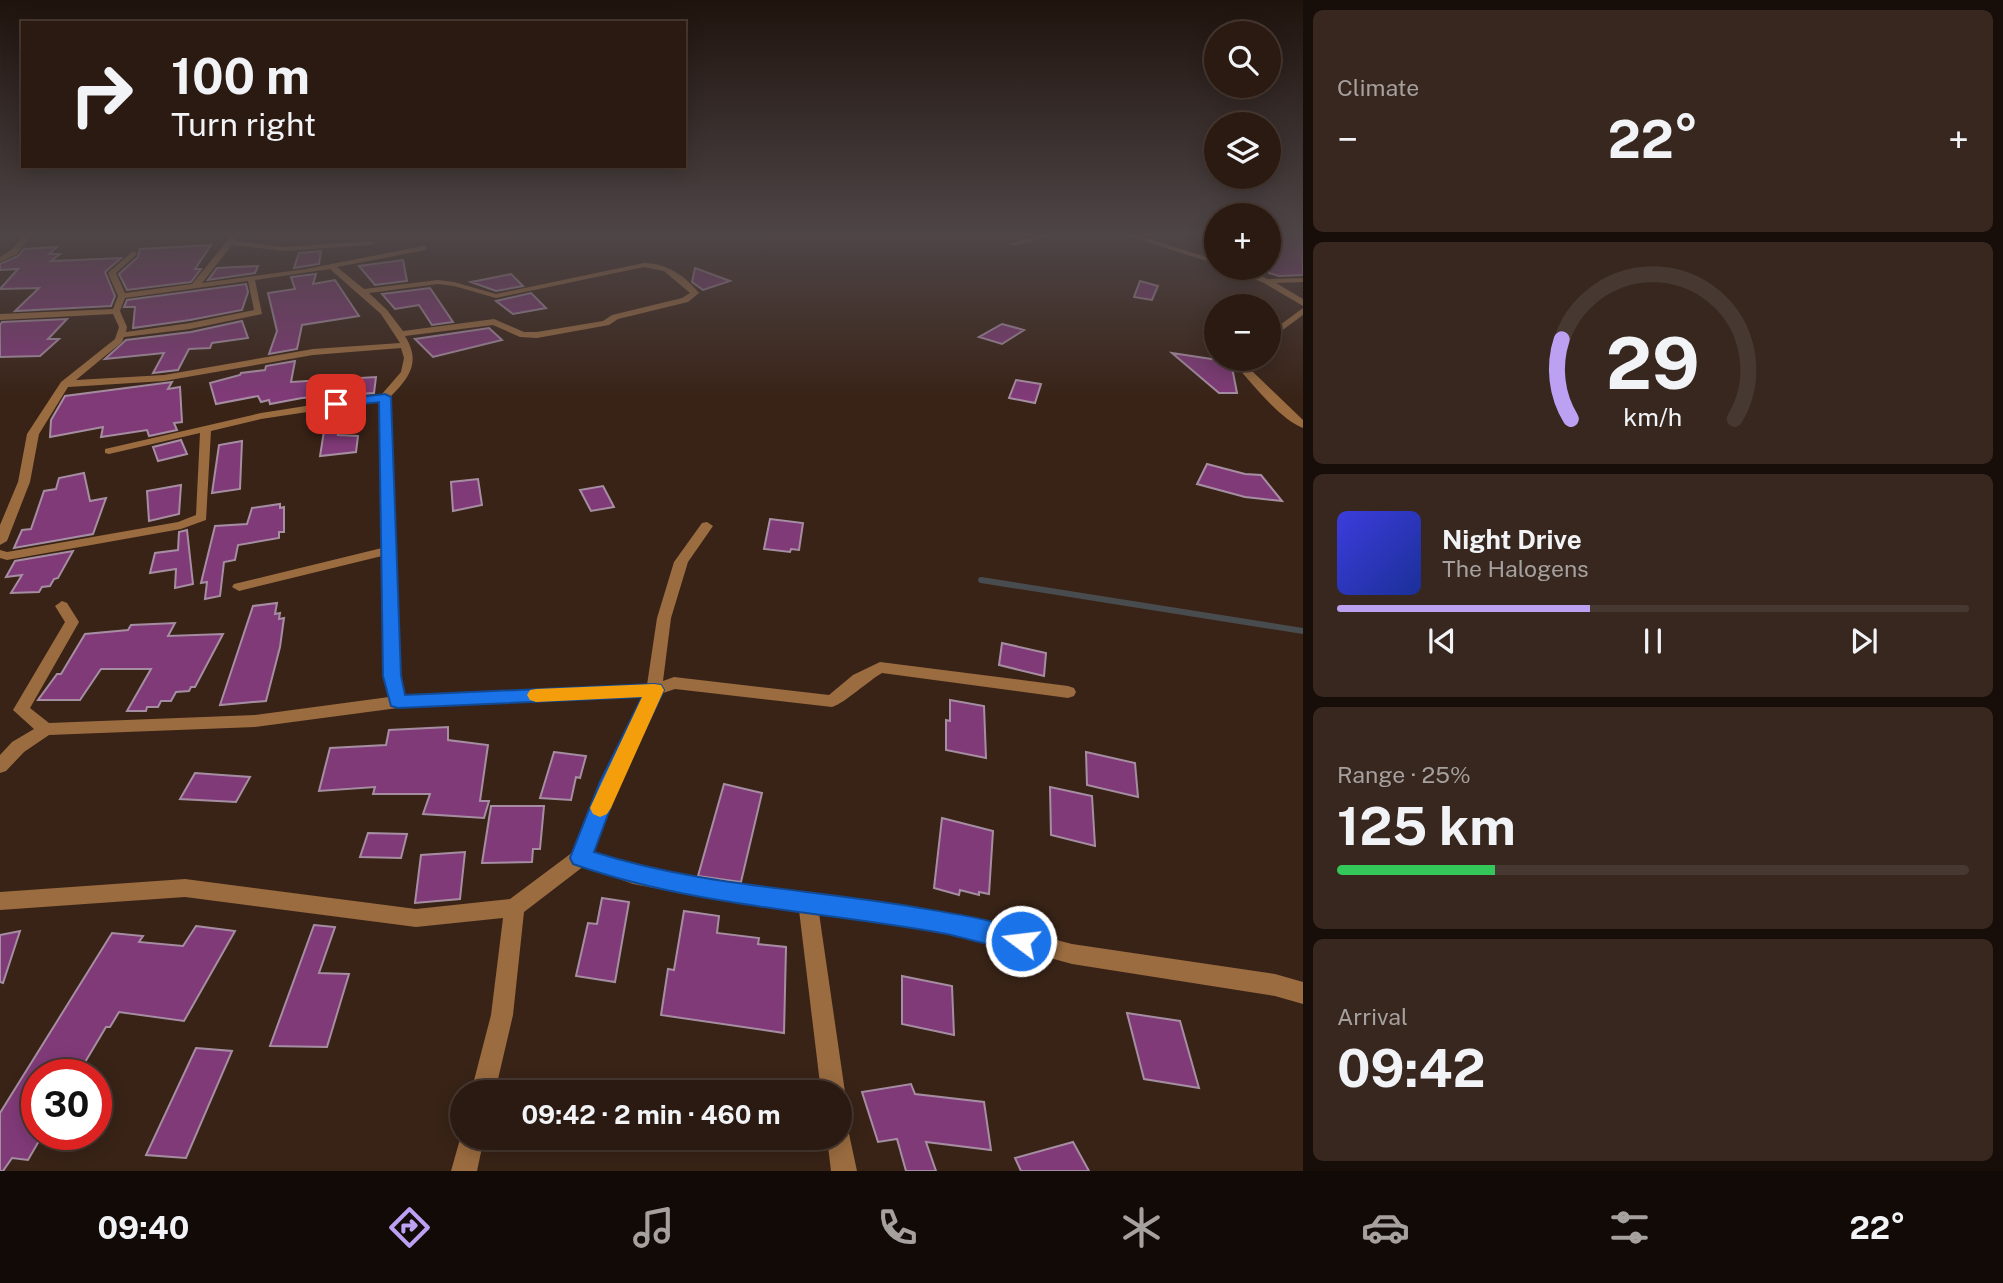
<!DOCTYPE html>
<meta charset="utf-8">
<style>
body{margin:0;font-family:"Public Sans",sans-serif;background:#37271f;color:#f1f3f6;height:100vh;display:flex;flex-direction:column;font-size:26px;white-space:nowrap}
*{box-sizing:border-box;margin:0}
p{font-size:23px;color:#a6a19f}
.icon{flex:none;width:38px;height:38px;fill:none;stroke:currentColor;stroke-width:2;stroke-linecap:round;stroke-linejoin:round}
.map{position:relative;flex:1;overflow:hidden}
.sheet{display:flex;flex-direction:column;gap:10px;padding:10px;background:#180e09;width:700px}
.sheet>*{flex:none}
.hud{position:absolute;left:21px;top:21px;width:665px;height:147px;border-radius:0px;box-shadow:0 4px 18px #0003,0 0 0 2px #473831;background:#2b1a11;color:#f1f3f6;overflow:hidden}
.buttons{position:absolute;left:1204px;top:21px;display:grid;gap:14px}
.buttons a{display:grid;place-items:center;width:77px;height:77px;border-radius:50%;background:#2b1a11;box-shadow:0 4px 18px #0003,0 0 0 2px #473831;font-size:35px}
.speed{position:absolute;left:21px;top:1059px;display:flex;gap:14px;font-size:35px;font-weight:700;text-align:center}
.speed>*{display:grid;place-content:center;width:91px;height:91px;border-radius:50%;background:#2b1a11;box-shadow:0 4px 18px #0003,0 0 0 2px #473831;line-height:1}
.speed .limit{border:10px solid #d22;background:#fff;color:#111}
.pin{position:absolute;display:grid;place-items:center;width:60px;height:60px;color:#fff;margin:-30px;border-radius:14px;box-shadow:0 4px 10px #0006}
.me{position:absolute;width:77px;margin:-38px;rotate:285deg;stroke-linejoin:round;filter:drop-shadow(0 0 5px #0008)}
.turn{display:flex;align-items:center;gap:24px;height:147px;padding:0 35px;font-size:32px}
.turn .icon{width:91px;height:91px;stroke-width:2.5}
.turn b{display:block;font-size:49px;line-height:60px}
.big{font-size:52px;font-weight:700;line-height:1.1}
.sheet .card{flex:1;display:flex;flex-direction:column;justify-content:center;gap:10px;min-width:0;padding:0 24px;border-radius:10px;background:#37271f}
.sheet .dial{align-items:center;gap:0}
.dial svg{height:182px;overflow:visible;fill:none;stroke:#473831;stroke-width:7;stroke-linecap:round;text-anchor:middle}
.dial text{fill:#f1f3f6;stroke:none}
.song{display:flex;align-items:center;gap:21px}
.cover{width:84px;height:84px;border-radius:10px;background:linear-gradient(135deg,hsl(240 70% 55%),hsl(230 70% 35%))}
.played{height:7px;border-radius:4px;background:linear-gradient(90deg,#bca0f2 40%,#473831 40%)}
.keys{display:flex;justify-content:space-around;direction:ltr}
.heat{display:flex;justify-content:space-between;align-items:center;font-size:38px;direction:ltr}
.charge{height:10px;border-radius:5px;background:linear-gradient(90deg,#34c759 25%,#473831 0)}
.trip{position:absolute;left:450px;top:1080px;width:402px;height:70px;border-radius:35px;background:#2b1a11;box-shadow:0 4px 18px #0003,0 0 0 2px #473831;font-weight:700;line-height:70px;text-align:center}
.tab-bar{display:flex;height:112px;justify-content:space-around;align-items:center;background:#110a07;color:#a6a19f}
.tab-bar .icon{width:49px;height:49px}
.tab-bar .current{color:#bca0f2}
.tab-bar b{font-size:32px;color:#f1f3f6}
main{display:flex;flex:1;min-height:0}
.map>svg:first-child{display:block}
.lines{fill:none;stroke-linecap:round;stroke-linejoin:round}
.stream{stroke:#484c4f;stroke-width:6}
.building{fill:#803a78;stroke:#a68ea2;stroke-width:2}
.minor{fill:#9b6c40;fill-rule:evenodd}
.route{fill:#1a73e8;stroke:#114b97;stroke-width:2}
.slow{fill:#f59e0b}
</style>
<main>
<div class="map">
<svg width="1303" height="1171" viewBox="0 0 1303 1171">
<rect width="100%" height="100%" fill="#392317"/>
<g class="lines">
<!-- stream -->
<path class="stream" d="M981 580 1303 631"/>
</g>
<!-- building -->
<path class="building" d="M1269 234H1303V275L1279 276 1269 273Z
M211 245 195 269H201L191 282 127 290 119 274 138 257 140 249Z
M57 247 49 254H60L51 261 121 258 105 272 115 296 111 306 15 311 39 288 0 289 18 269 0 270V264L18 256 24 249Z
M321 251 319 264 294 268 299 253Z
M403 260 407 281 375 285 359 266Z
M258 266 255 273 208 280 217 268Z
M695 268 730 281 703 290 692 282Z
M316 274 313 284 335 280 359 316 302 325 297 349 269 354 277 331 268 293 295 289 291 277Z
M511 274 523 286 496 291 471 282Z
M1140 281 1158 286 1152 300 1134 297Z
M246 284 248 292 242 310 190 320 133 328 135 307H124L127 300Z
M430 288 453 322 432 325 419 305 395 309 382 294Z
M531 293 546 308 513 314 496 301Z
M67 319 48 339H59L40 356 0 357V325L2 322Z
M242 321 248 338 212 343 210 348 189 349 178 370 153 373 164 353 105 359 126 340 191 332Z
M1002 324 1024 330 1002 344 979 337Z
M489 328 502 340 433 357 415 339Z
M1172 353 1231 362 1237 393H1219Z
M295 361 291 382 376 377 374 393 302 398 270 404 269 400 261 402 258 396 216 404 210 383 240 375 241 373 265 370 266 366Z
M1016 380 1041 384 1035 403 1009 398Z
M172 382 168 389 180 387 182 422 174 423 177 430 149 436 147 430 101 437 103 427 50 437 51 420 65 396Z
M341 409 338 435 358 436 356 452 320 456 327 412Z
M181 440 187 454 158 461 153 447Z
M242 441 240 489 212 493 219 445Z
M1207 464 1245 474 1261 475 1282 501 1245 497 1197 484Z
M84 473 90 501 106 498 93 534 14 548 22 530 31 529 44 491 56 489 59 478Z
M478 479 482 505 453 511 451 482Z
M181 485 179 514 149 521 147 491Z
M603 486 614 507 591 511 580 490Z
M280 504V508L284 507V532H279V538L238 545 235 560 224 562 220 596 205 599 207 582 201 583 215 526 247 524 252 508Z
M770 519 803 523 799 550 791 549 790 552 764 549Z
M187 530 193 584 175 588 176 569 150 573 155 553 178 550 179 532Z
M73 551 58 578 54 579 50 586 42 587 39 592 11 593 22 575 6 577 15 561Z
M277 603 275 614 280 613 279 619 284 618 280 647 266 701 220 705 253 606Z
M175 623 168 636 223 634 195 687H191L189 691 176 692 171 701H161L158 707H147L146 711H127L151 669H101L80 700H38L57 674H61L85 634 128 630 131 625Z
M1002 643 1046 653 1044 676 999 665Z
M950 700 984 706 986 758 946 750V720L950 721Z
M448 727V740L488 745 480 801H489L484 818 423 814 430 794H373L375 787 319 791 330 748 386 745 389 730Z
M554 752 586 756 580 778 576 777 571 800 540 798Z
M1086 752 1135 763 1138 797 1087 785Z
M195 773 222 775 250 777 236 802 180 799Z
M724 784 762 793 741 882 698 876Z
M1050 787 1092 796 1095 846 1051 835Z
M491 806H544L540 849H533L532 862 482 863Z
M942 818 993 831 989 894 979 892V895L960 890 959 895 934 888Z
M368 833 407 834 401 858 360 857Z
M465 852 460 899 415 903 421 855Z
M602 898 629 902 615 982 576 976 588 923 597 924Z
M684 911 719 916 717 933 759 938 758 944 786 947 784 1033 661 1015 668 969 674 970Z
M314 925 335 927 319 973 349 974 327 1047 270 1046Z
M196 926 235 931 184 1021 119 1012 110 1027H106L78 1074H37V1134H43L28 1160 12 1158 3 1171H0V1113L112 933 143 936 139 942 183 946Z
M20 931 3 983 0 982V935Z
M902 976 952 986 954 1035 902 1024Z
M1127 1013 1180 1021 1199 1088 1144 1079Z
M196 1048 232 1051 186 1158 146 1155Z
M911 1084 915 1094 984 1102 991 1150 926 1142 936 1171H906L897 1139 878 1142 862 1092Z
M1073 1142 1089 1171H1021L1015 1158Z"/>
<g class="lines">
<!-- minor -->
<path class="minor" d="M25 234H32L17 254 0 262V257L11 250Z
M1045 234H1058L1012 246 1008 244Z
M1122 234H1133L1216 260V264Z
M232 235 239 237 235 241 284 247 371 241 375 243 371 245 284 251 232 245 202 283 306 269 423 246H426V250L337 267 364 289 438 280 454 282 496 294 644 263C668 264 684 275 699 293L688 302 618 319 609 325 537 338 520 337 493 325 405 336C421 362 410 377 390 397L400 676 405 696 647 685 657 618 674 562 702 523 707 522 713 526 688 562 671 618 663 681 674 677 829 695 853 675 880 662 1068 686 1074 688 1076 692 1074 696 1068 698 882 673C868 681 845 703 832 707L675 689 660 694 619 782 592 853 633 866 712 881 882 903 971 918 1072 944 1275 974 1303 982V1004L1275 996 1072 964 971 936 819 913 845 1092 840 1101V1092H821L799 910 712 899 633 884 584 866 524 912 513 1015 495 1092H471L491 1015 503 918 416 927 185 897 0 910V892L185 879 416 909 510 899 573 852 601 782 643 696 398 708 255 727 49 735 24 752 6 771 0 773V755L12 742 34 729 13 710 65 622 55 606 62 601 67 603 79 622 30 708 49 723 255 715 389 697 384 676 382 556 239 591 232 587 234 584 382 548 380 401 261 419 211 431 206 520 181 529 7 560 0 558V550L7 552 178 522 196 515 200 433 109 454 105 453V449L261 413 382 394 401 372 404 358 401 348 313 355 164 381 68 387 39 434 30 482 7 541 0 545V525L18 482 27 434 61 382 115 339 119 327 113 314 0 320V314L113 309 118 296 108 273 133 251 137 253 136 255 116 273 125 293 192 284ZM644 267 664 271 690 293 682 298 612 315 603 321 537 332H524L494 319 403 331 387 310 369 293 438 284 454 286 496 298ZM330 269 381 314 400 343 313 349 164 375 76 380 122 342 124 337 190 329 262 314 255 280ZM248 281 254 310 190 323 126 332 127 327 120 311 125 298Z
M1228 268H1238L1268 279 1303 278V282L1276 283 1303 299V306L1264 283Z
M1303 308V315L1269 340V333Z
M1237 359H1247L1245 364 1251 370 1303 420V428C1280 419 1251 383 1235 364Z
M840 1126 848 1129 857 1171H831L827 1138H840Z
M462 1132V1138H484L477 1171H451Z"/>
</g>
<!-- sky -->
<linearGradient id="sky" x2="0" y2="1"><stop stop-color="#1f130d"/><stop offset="0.59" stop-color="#4e4547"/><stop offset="1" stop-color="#4e4547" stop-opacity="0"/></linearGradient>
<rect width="1303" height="398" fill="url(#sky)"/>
<!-- route -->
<path class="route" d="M385 394 391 397 401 676 405 695 654 684 661 685 664 690 620 782 594 852C700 886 812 889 920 908 957 914 995 920 1030 933L1033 941 1030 949C1015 954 961 936 941 933 818 911 692 906 573 864L570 858 600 782 642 697 398 708 391 706 383 676 379 402 336 407 330 404 336 400Z"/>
<!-- slow -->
<path class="slow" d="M654 684 661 685 664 690 611 808 607 814 600 817 593 814 590 808 642 697 536 702 530 700 527 695 530 690 536 689Z"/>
</svg>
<div class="buttons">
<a><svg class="icon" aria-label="search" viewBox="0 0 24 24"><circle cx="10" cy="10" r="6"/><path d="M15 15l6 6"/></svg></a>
<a><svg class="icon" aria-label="layers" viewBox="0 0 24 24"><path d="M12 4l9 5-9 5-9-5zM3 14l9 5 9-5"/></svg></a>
<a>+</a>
<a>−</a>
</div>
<div class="speed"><div class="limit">30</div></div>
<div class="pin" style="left:336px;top:404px;background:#d93025"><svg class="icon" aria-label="arrive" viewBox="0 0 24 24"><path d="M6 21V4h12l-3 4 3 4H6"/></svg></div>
<svg class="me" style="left:1021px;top:941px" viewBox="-20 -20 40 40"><circle r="17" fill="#1a73e8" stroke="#fff" stroke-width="3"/><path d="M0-11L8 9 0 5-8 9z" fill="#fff"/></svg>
<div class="trip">09:42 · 2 min · 460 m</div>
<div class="hud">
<div class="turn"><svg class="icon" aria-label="right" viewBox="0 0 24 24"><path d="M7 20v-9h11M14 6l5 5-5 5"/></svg><div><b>100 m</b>Turn right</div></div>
</div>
</div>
<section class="sheet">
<div class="card"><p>Climate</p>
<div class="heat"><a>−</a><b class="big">22°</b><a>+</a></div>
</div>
<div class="card dial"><svg viewBox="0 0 100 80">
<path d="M14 69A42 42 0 1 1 86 69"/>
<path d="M14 69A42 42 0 0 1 10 34" stroke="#bca0f2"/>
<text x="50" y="56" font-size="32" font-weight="700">29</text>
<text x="50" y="72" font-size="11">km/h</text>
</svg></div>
<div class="card">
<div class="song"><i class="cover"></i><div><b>Night Drive</b><p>The Halogens</p></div></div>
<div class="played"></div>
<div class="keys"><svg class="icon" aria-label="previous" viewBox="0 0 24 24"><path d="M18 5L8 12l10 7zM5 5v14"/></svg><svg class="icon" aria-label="pause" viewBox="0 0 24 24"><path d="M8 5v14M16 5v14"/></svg><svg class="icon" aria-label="next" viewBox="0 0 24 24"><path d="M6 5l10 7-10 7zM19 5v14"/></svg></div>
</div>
<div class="card"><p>Range · 25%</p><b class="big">125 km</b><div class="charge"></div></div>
<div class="card"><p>Arrival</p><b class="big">09:42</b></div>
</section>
</main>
<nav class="tab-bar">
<b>09:40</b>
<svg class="icon current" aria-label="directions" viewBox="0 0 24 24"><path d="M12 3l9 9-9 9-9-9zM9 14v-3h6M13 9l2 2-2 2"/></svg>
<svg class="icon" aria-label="music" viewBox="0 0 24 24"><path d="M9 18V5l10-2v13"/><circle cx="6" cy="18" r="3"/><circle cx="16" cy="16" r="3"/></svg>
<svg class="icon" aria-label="phone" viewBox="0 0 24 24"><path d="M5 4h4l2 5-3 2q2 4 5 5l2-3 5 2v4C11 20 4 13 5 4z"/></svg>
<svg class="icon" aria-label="climate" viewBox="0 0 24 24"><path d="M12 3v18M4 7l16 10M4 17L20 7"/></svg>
<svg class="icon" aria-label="car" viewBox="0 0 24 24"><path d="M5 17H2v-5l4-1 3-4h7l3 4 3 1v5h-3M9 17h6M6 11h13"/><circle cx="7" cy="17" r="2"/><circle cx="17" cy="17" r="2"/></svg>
<svg class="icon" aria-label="filters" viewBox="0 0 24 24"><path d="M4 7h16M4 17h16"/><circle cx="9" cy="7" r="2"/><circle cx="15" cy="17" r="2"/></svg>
<b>22°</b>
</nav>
